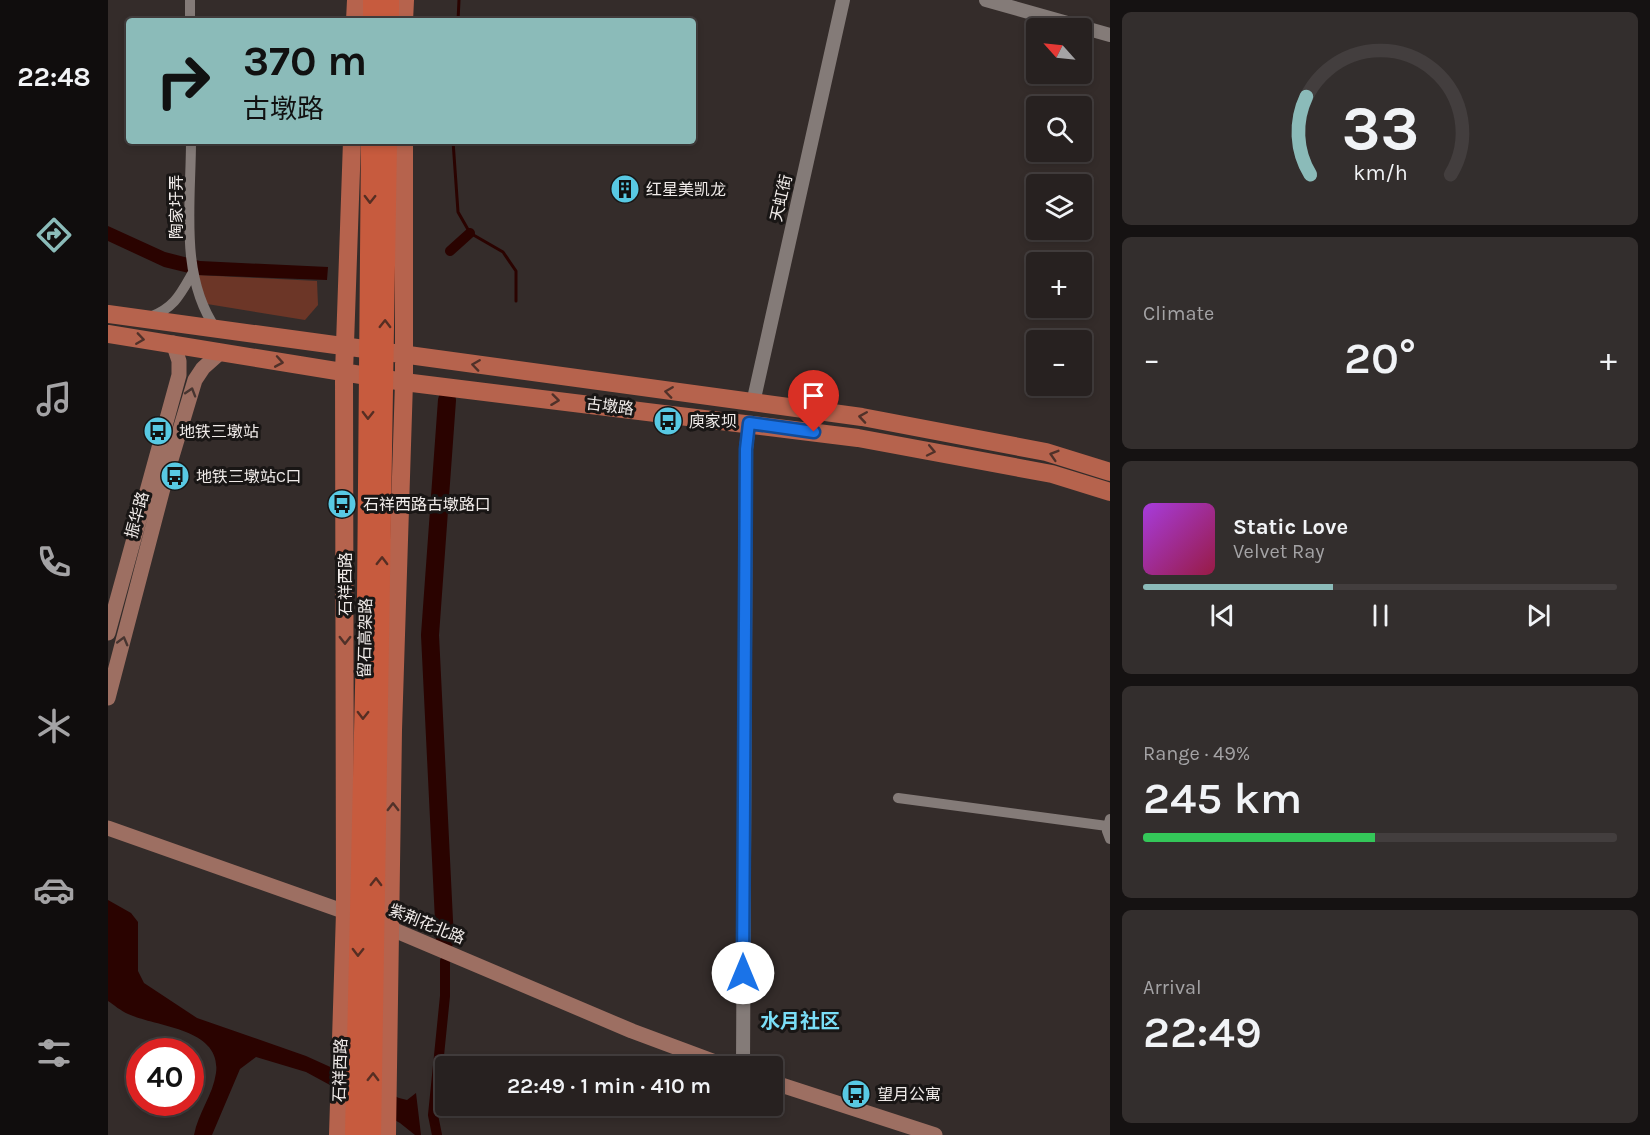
<!DOCTYPE html>
<meta charset="utf-8">
<style>
body{margin:0;font-family:Karla,"Noto Sans SC",sans-serif;background:#332e2d;color:#f1f3f6;height:100vh;display:flex;flex-direction:column;font-size:22px;white-space:nowrap}
*{box-sizing:border-box;margin:0}
p{font-size:20px;color:#a4a3a5}
.icon{flex:none;width:33px;height:33px;fill:none;stroke:currentColor;stroke-width:2;stroke-linecap:round;stroke-linejoin:round}
.map{position:relative;flex:1;overflow:hidden}
.panel{display:flex;flex-direction:column;gap:12px;padding:12px;background:#151212;width:540px}
.panel>*{flex:none}
.banner{position:absolute;left:18px;top:18px;width:570px;height:126px;border-radius:6px;box-shadow:0 3px 9px #0003,0 0 0 2px #433e3e;background:#8bbbb9;color:#111;overflow:hidden}
.needle{width:39px;rotate:297deg}
.buttons{position:absolute;left:918px;top:18px;display:grid;gap:12px}
.buttons a{display:grid;place-items:center;width:66px;height:66px;border-radius:6px;background:#272120;box-shadow:0 3px 9px #0003,0 0 0 2px #433e3e;font-size:30px}
.speed{position:absolute;left:18px;top:1038px;display:flex;gap:12px;font-size:30px;font-weight:700;text-align:center}
.speed>*{display:grid;place-content:center;width:78px;height:78px;border-radius:50%;background:#272120;box-shadow:0 3px 9px #0003,0 0 0 2px #433e3e;line-height:1}
.speed .limit{border:9px solid #d22;background:#fff;color:#111}
.pin{position:absolute;display:grid;place-items:center;width:51px;height:51px;color:#fff;margin:-62px -26px;border-radius:50% 50% 50% 0;rotate:-45deg;box-shadow:0 0 6px #0007}
.pin .icon{rotate:45deg}
.me{position:absolute;width:66px;margin:-33px;rotate:0deg;stroke-linejoin:round;filter:drop-shadow(0 0 4px #0008)}
.turn{display:flex;align-items:center;gap:21px;height:126px;padding:0 18px;font-size:27px}
.turn .icon{width:78px;height:78px;stroke-width:2.5}
.turn b{display:block;font-size:42px;line-height:51px}
.big{font-size:45px;font-weight:600;line-height:1.1}
.panel .tile{flex:1;display:flex;flex-direction:column;justify-content:center;gap:9px;min-width:0;padding:0 21px;border-radius:9px;background:#332e2d}
.panel .dial{align-items:center;gap:0}
.dial svg{height:156px;overflow:visible;fill:none;stroke:#433e3e;stroke-width:7;stroke-linecap:round;text-anchor:middle}
.dial text{fill:#f1f3f6;stroke:none}
.song{display:flex;align-items:center;gap:18px}
.cover{width:72px;height:72px;border-radius:9px;background:linear-gradient(135deg,hsl(280 70% 55%),hsl(340 70% 35%))}
.played{height:6px;border-radius:3px;background:linear-gradient(90deg,#8bbbb9 40%,#433e3e 40%)}
.keys{display:flex;justify-content:space-around;direction:ltr}
.heat{display:flex;justify-content:space-between;align-items:center;font-size:33px;direction:ltr}
.charge{height:9px;border-radius:4px;background:linear-gradient(90deg,#34c759 49%,#433e3e 0)}
.trip{position:absolute;left:327px;top:1056px;width:348px;height:60px;border-radius:6px;background:#272120;box-shadow:0 3px 9px #0003,0 0 0 2px #433e3e;font-weight:600;line-height:60px;text-align:center}
main{display:flex;flex:1;min-height:0}
.dock{display:flex;flex-direction:column;width:108px;justify-content:space-around;align-items:center;background:#100d0d;color:#a4a3a5}
.dock .icon{width:42px;height:42px}
.dock .current{color:#8bbbb9}
.dock b{font-size:27px;color:#f1f3f6}
.map>svg:first-child{display:block}
.green{fill:#6c3627}
.water{fill:#2a0300}
.lines{fill:none;stroke-linecap:round;stroke-linejoin:round}
.stream{stroke:#2a0300;stroke-width:3}
.canal{stroke:#2a0300;stroke-width:10}
.river{stroke:#2a0300;stroke-width:18}
.minor{stroke:#847b78;stroke-width:10}
.tertiary{stroke:#847b78;stroke-width:14}
.secondary{stroke:#9d6f62;stroke-width:15}
.primary{stroke:#b6634d;stroke-width:18}
.trunk{stroke:#c75b3e;stroke-width:18}
.oneway{stroke:#562e23}
.oneway2{stroke:#503129}
.oneway3{stroke:#473530}
.route-casing{stroke:#114b97;stroke-width:15}
.route{stroke:#1a73e8;stroke-width:10}
.labels{text-anchor:middle;dominant-baseline:central;stroke-width:6;stroke-linejoin:round;paint-order:stroke}
.poi-label{font-size:16px;fill:#f0ebe9;stroke:#191615;text-anchor:start}
.street-label{font-size:16px;fill:#f0ebe9;stroke:#191615}
.quarter-label{font-size:20px;font-weight:bold;fill:#7adef7;stroke:#191615}
</style>
<main>
<nav class="dock">
<b>22:48</b>
<svg class="icon current" aria-label="directions" viewBox="0 0 24 24"><path d="M12 3l9 9-9 9-9-9zM9 14v-3h6M13 9l2 2-2 2"/></svg>
<svg class="icon" aria-label="music" viewBox="0 0 24 24"><path d="M9 18V5l10-2v13"/><circle cx="6" cy="18" r="3"/><circle cx="16" cy="16" r="3"/></svg>
<svg class="icon" aria-label="phone" viewBox="0 0 24 24"><path d="M5 4h4l2 5-3 2q2 4 5 5l2-3 5 2v4C11 20 4 13 5 4z"/></svg>
<svg class="icon" aria-label="climate" viewBox="0 0 24 24"><path d="M12 3v18M4 7l16 10M4 17L20 7"/></svg>
<svg class="icon" aria-label="car" viewBox="0 0 24 24"><path d="M5 17H2v-5l4-1 3-4h7l3 4 3 1v5h-3M9 17h6M6 11h13"/><circle cx="7" cy="17" r="2"/><circle cx="17" cy="17" r="2"/></svg>
<svg class="icon" aria-label="filters" viewBox="0 0 24 24"><path d="M4 7h16M4 17h16"/><circle cx="9" cy="7" r="2"/><circle cx="15" cy="17" r="2"/></svg>
</nav>
<div class="map">
<svg width="1002" height="1135" viewBox="0 0 1002 1135">
<rect width="100%" height="100%" fill="#342c2a"/>
<!-- green -->
<path class="green" d="M89 275 209 281 210 305 197 320 99 304Z"/>
<!-- water -->
<path class="water" d="M0 226 57 252 92 261 220 267 219 280 89 275 56 267 0 241Z
M0 900 23 913 30 922V971L36 983 89 1018 198 1056 291 1098 299 1100 308 1093 313 1135H307L292 1123 198 1072 148 1057 132 1069 104 1135H86C90 1113 105 1095 108 1073 114 1028 48 1027 20 1014 13 1011 6 1005 0 1001Z"/>
<g class="lines">
<!-- stream -->
<path class="stream" d="M350 21 351 0
M345 141 350 212 362 233 395 252 408 271V301"/>
<!-- canal -->
<path class="canal" d="M342 251 362 233
M329 1135 325 1115 337 996V961"/>
<!-- river -->
<path class="river" d="M337 941 322 635 339 400"/>
<!-- minor -->
<path class="minor" d="M82 0V21
M83 141C83 203 71 276 108 329
M42 317C66 308 72 295 84 274
M790 798 999 826
M1002 819 999 831 1002 839"/>
<!-- tertiary -->
<path class="tertiary" d="M878 0 1002 35
M645 403 735 0
M635 1066 638 449 641 423"/>
<!-- secondary -->
<path class="secondary" d="M0 633 71 375V361L65 343
M0 698 59 473 87 380 95 368 113 352
M0 828 246 915
M272 924 524 1031 618 1066
M664 1082 827 1135"/>
<!-- primary -->
<path class="primary" d="M247 21 248 0
M296 21 297 0
M0 314 754 417 938 452 1002 472
M0 334 296 382 750 438 944 474 1002 492
M230 1135 237 912 236 373 244 141
M279 1135 285 730 296 382V141"/>
<!-- trunk -->
<path class="trunk" d="M264 21V0
M282 21V0
M246 1135 258 599 262 141
M264 1135 280 141"/>
</g>
<!-- one-way arrows -->
<defs><path id="oneway-chevron" d="M-2-3.5L2.5 0L-2 3.5" fill="none" stroke-width="1.6" stroke-linecap="round" stroke-linejoin="round" transform="scale(1.5)"/></defs>
<g class="oneway">
<use href="#oneway-chevron" transform="translate(262 199) rotate(91)"/>
<use href="#oneway-chevron" transform="translate(277 324) rotate(-89)"/>
<use href="#oneway-chevron" transform="translate(260 415) rotate(91)"/>
<use href="#oneway-chevron" transform="translate(274 561) rotate(-89)"/>
<use href="#oneway-chevron" transform="translate(255 715) rotate(91)"/>
<use href="#oneway-chevron" transform="translate(268 882) rotate(-89)"/>
<use href="#oneway-chevron" transform="translate(250 952) rotate(91)"/>
<use href="#oneway-chevron" transform="translate(265 1077) rotate(-89)"/>
</g>
<g class="oneway2">
<use href="#oneway-chevron" transform="translate(32 339) rotate(8)"/>
<use href="#oneway-chevron" transform="translate(171 362) rotate(10)"/>
<use href="#oneway-chevron" transform="translate(368 365) rotate(-172)"/>
<use href="#oneway-chevron" transform="translate(561 392) rotate(-172)"/>
<use href="#oneway-chevron" transform="translate(447 400) rotate(7)"/>
<use href="#oneway-chevron" transform="translate(755 417) rotate(-171)"/>
<use href="#oneway-chevron" transform="translate(823 451) rotate(12)"/>
<use href="#oneway-chevron" transform="translate(946 455) rotate(-163)"/>
<use href="#oneway-chevron" transform="translate(237 640) rotate(90)"/>
<use href="#oneway-chevron" transform="translate(285 807) rotate(-90)"/>
</g>
<g class="oneway3">
<use href="#oneway-chevron" transform="translate(83 392) rotate(-73)"/>
<use href="#oneway-chevron" transform="translate(15 641) rotate(-75)"/>
</g>
<g class="lines">
<!-- route casing -->
<g class="route-casing">
<path id="route" d="M635 973 638 449 641 423 706 432"/>
</g>
<!-- route -->
<use href="#route" class="route"/>
</g>
<!-- icons -->
<defs>
<g id="building-disc" transform="scale(1.5)"><circle r="9.5" fill="#58c9e3" stroke="#191615"/><path d="M-4-6H4V6H1V3H-1V6H-4ZM-2.5-4.3h1.7v1.8h-1.7ZM.8-4.3h1.7v1.8H.8ZM-2.5-1h1.7V.8h-1.7ZM.8-1h1.7V.8H.8Z" fill="#111"/></g>
<g id="bus-disc" transform="scale(1.5)"><circle r="9.5" fill="#58c9e3" stroke="#191615"/><path d="M-5-6H5V4H4V6H2V4H-2V6H-4V4H-5ZM-3.5-4V0h7V-4ZM-3.5 1.2v1.5H-2V1.2ZM2 1.2v1.5H3.5V1.2Z" fill="#111"/></g>
</defs>
<g fill-rule="evenodd">
<use href="#building-disc" x="517" y="189"/>
<use href="#bus-disc" x="560" y="421"/>
<use href="#bus-disc" x="50" y="431"/>
<use href="#bus-disc" x="67" y="476"/>
<use href="#bus-disc" x="234" y="504"/>
<use href="#bus-disc" x="748" y="1094"/>
</g>
<g class="labels">
<!-- poi labels -->
<g class="poi-label">
<text x="538" y="189">红星美凯龙</text>
<text x="581" y="421">庾家坝</text>
<text x="71" y="431">地铁三墩站</text>
<text x="88" y="476">地铁三墩站C口</text>
<text x="255" y="504">石祥西路古墩路口</text>
<text x="769" y="1094">望月公寓</text>
</g>
<!-- street labels -->
<g class="street-label">
<text transform="translate(673 198) rotate(-77)">天虹街</text>
<text transform="translate(68 207) rotate(-90)">陶家圩弄</text>
<text transform="translate(502 406) rotate(7)">古墩路</text>
<text transform="translate(29 515) rotate(-75)">振华路</text>
<text transform="translate(237 584) rotate(-90)">石祥西路</text>
<text transform="translate(257 638) rotate(-89)">留石高架路</text>
<text transform="translate(319 924) rotate(22)">紫荆花北路</text>
<text transform="translate(232 1070) rotate(-88)">石祥西路</text>
</g>
<!-- quarter labels -->
<g class="quarter-label">
<text x="692" y="1021">水月社区</text>
</g>
</g>
</svg>
<div class="buttons">
<a><svg class="needle" viewBox="-14 -14 28 28"><path d="M0-13l5 13h-10z" fill="#e53935"/><path d="M0 13l5-13h-10z" fill="#a4a3a5"/></svg></a>
<a><svg class="icon" aria-label="search" viewBox="0 0 24 24"><circle cx="10" cy="10" r="6"/><path d="M15 15l6 6"/></svg></a>
<a><svg class="icon" aria-label="layers" viewBox="0 0 24 24"><path d="M12 4l9 5-9 5-9-5zM3 14l9 5 9-5"/></svg></a>
<a>+</a>
<a>−</a>
</div>
<div class="speed"><div class="limit">40</div></div>
<div class="pin" style="left:706px;top:432px;background:#d93025"><svg class="icon" aria-label="arrive" viewBox="0 0 24 24"><path d="M6 21V4h12l-3 4 3 4H6"/></svg></div>
<svg class="me" style="left:635px;top:973px" viewBox="-20 -20 40 40"><circle r="19" fill="#fff"/><path d="M0-13L10 11 0 6-10 11z" fill="#1a73e8"/></svg>
<div class="trip">22:49 · 1 min · 410 m</div>
<div class="banner">
<div class="turn"><svg class="icon" aria-label="right" viewBox="0 0 24 24"><path d="M7 20v-9h11M14 6l5 5-5 5"/></svg><div><b>370 m</b>古墩路</div></div>
</div>
</div>
<section class="panel">
<div class="tile dial"><svg viewBox="0 0 100 80">
<path d="M14 69A42 42 0 1 1 86 69"/>
<path d="M14 69A42 42 0 0 1 12 29" stroke="#8bbbb9"/>
<text x="50" y="56" font-size="32" font-weight="700">33</text>
<text x="50" y="72" font-size="11">km/h</text>
</svg></div>
<div class="tile"><p>Climate</p>
<div class="heat"><a>−</a><b class="big">20°</b><a>+</a></div>
</div>
<div class="tile">
<div class="song"><i class="cover"></i><div><b>Static Love</b><p>Velvet Ray</p></div></div>
<div class="played"></div>
<div class="keys"><svg class="icon" aria-label="previous" viewBox="0 0 24 24"><path d="M18 5L8 12l10 7zM5 5v14"/></svg><svg class="icon" aria-label="pause" viewBox="0 0 24 24"><path d="M8 5v14M16 5v14"/></svg><svg class="icon" aria-label="next" viewBox="0 0 24 24"><path d="M6 5l10 7-10 7zM19 5v14"/></svg></div>
</div>
<div class="tile"><p>Range · 49%</p><b class="big">245 km</b><div class="charge"></div></div>
<div class="tile"><p>Arrival</p><b class="big">22:49</b></div>
</section>
</main>
